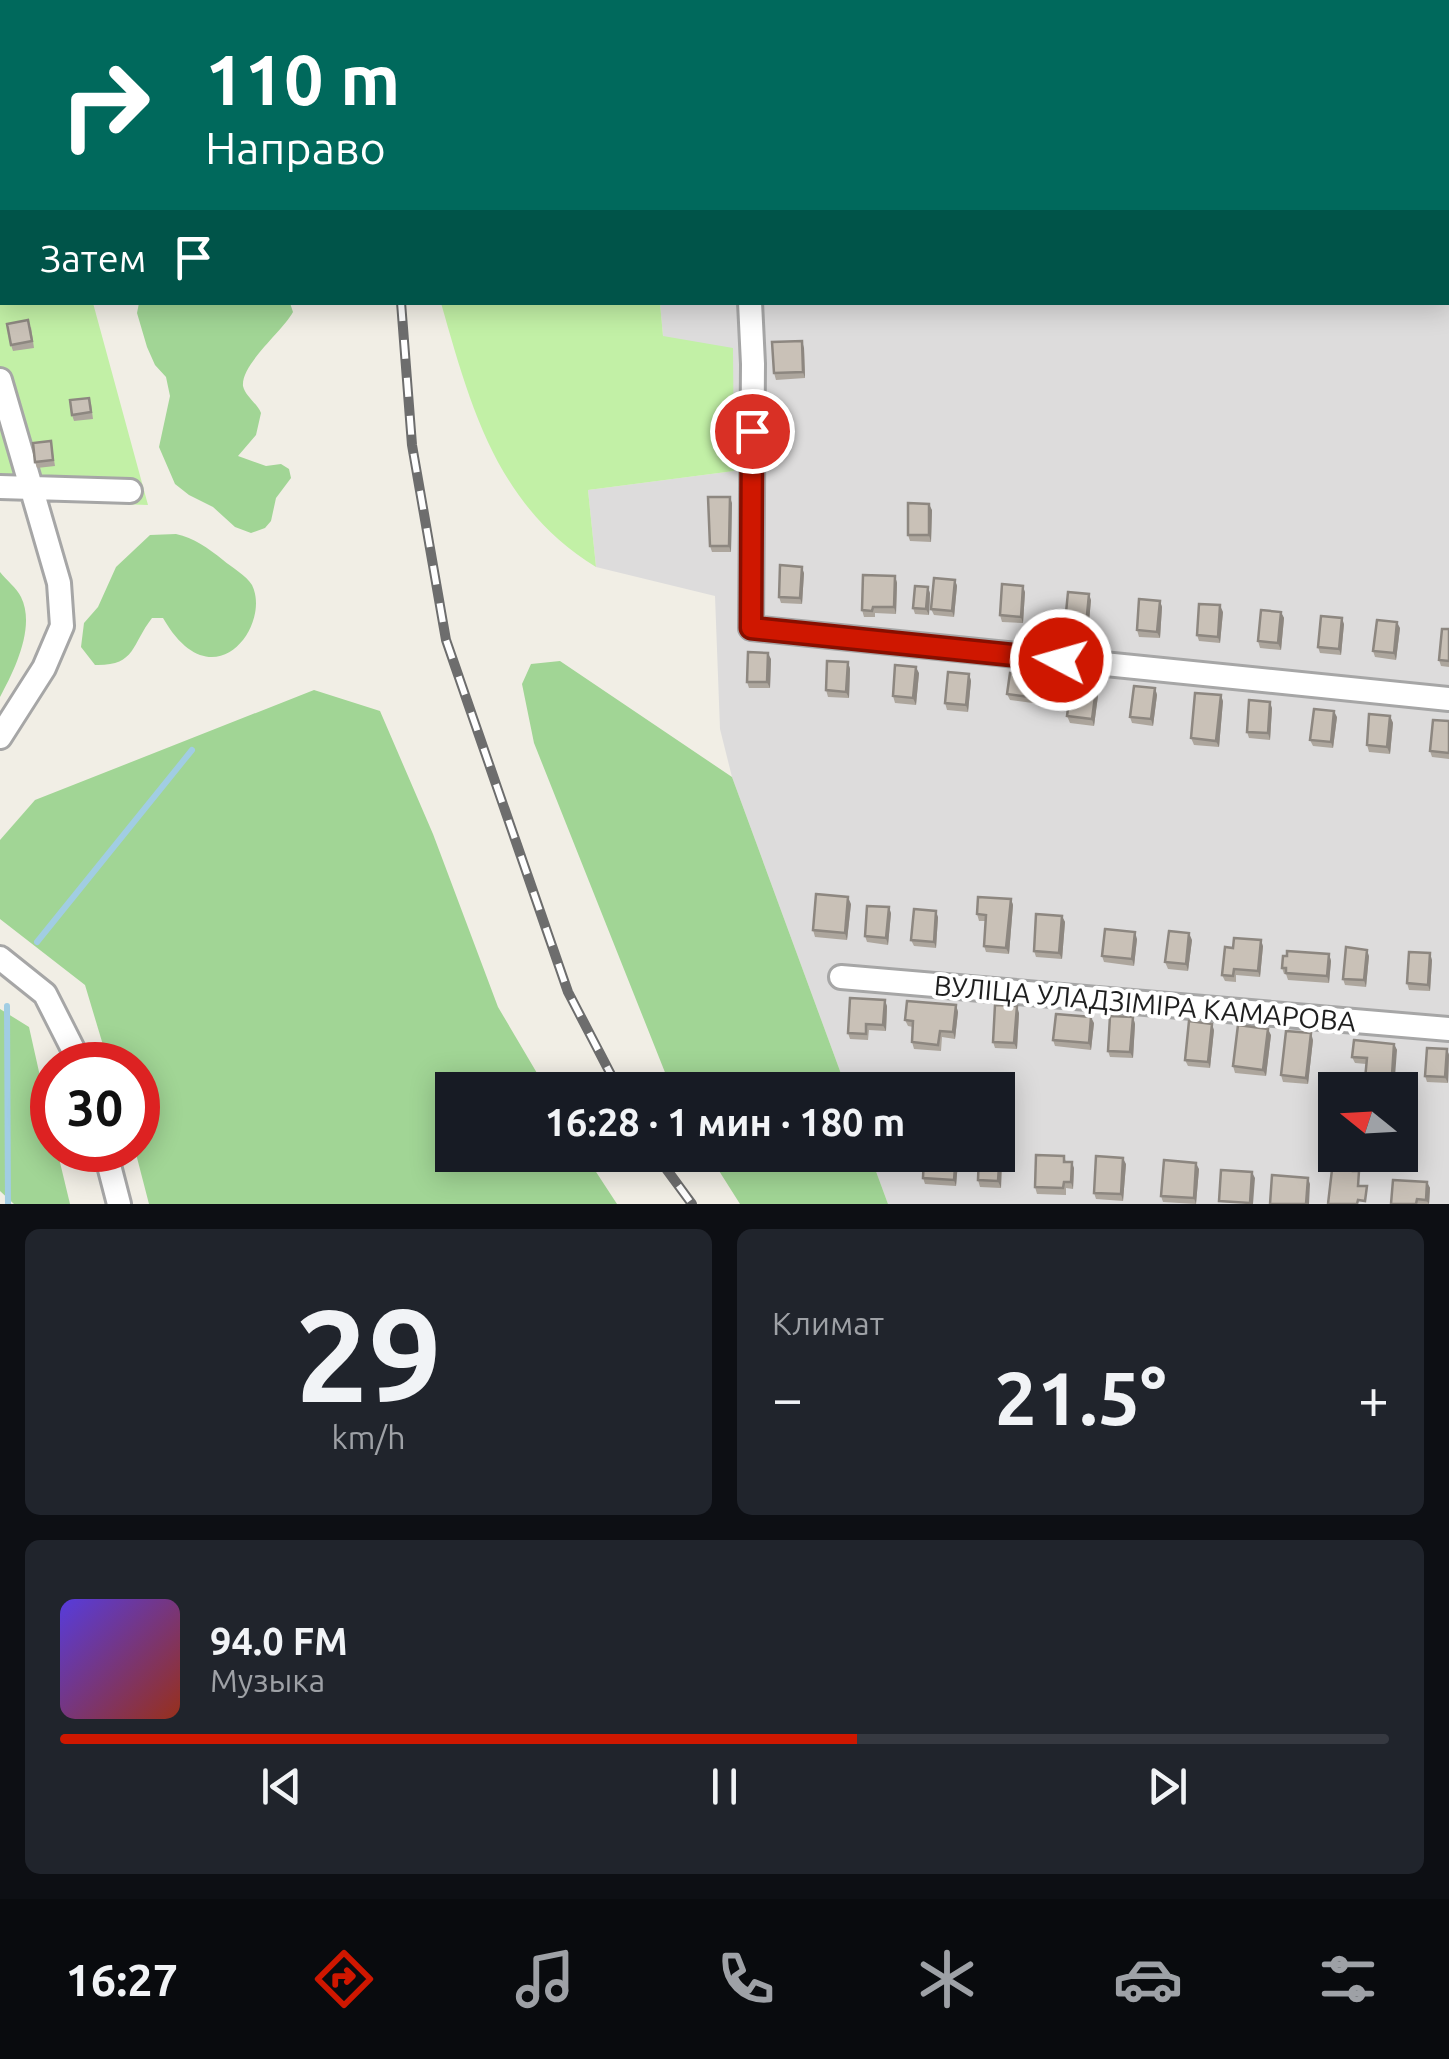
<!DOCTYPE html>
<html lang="ru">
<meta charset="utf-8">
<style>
body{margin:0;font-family:Ubuntu,sans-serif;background:#20242c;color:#f1f3f6;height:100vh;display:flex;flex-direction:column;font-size:38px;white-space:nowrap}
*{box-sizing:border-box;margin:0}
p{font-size:32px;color:#9ea1a6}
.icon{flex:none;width:55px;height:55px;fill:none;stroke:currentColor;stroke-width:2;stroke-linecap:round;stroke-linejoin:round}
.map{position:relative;height:1204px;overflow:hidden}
.side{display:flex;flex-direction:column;gap:25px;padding:25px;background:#0d0f14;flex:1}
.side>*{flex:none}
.banner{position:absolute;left:0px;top:0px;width:1450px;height:305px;box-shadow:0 5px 25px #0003;background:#00695c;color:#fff;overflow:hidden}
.needle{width:65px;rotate:288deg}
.tools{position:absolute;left:1318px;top:1072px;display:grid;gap:20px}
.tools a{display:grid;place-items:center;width:100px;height:100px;border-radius:0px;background:#171b24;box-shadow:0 5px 25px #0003;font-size:50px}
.speed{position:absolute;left:30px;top:1042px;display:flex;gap:20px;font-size:50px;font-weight:700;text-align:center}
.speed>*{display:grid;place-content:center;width:130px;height:130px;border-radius:50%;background:#171b24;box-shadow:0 5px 25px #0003;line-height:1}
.speed .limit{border:15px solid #d22;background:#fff;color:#111}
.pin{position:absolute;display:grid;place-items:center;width:85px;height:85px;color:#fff;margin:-42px;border:5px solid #fff;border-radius:50%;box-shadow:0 2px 10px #0007}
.me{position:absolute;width:110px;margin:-55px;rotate:276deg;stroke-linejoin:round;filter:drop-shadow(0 0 8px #0008)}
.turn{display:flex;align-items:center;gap:35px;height:210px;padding:0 40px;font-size:45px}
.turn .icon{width:130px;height:130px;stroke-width:2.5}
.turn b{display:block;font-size:70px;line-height:85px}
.then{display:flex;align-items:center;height:95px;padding:0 40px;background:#0003;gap:20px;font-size:38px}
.big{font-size:75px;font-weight:700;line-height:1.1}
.side .widget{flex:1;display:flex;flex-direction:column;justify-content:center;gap:15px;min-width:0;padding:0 35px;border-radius:15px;background:#20242c}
.side .dial{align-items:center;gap:0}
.dial b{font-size:130px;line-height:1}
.song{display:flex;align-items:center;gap:30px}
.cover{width:120px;height:120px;border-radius:15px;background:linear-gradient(135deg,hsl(250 70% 55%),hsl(10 70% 35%))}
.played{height:10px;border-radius:5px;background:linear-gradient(90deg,#cf1700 60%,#363941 60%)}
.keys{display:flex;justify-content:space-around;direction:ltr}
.heat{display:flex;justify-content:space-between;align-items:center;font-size:55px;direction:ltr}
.side .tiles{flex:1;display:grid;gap:25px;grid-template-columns:1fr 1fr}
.widget:last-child{grid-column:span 2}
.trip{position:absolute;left:435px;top:1072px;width:580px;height:100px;border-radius:0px;background:#171b24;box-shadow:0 5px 25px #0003;font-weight:700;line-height:100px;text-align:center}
.dock{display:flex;height:160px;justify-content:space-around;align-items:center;background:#090b0e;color:#9ea1a6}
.dock .icon{width:70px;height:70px}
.dock .current{color:#cf1700}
.dock b{font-size:45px;color:#f1f3f6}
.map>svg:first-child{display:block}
.residential{fill:#dddcdc;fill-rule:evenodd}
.grass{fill:#c2f0a6}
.forest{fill:#a1d595}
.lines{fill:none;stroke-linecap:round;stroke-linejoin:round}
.stream{stroke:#a1cde3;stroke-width:6}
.minor-casing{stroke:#a6a6a6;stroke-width:28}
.minor{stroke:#fff;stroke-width:22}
.rail-casing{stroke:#6d6d6d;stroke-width:10}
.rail{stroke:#fff;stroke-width:6;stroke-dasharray:19;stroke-linecap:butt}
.wall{fill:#ada69d}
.shaded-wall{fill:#8d8780}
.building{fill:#c9c1b7;stroke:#8d8780;stroke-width:2.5}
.route-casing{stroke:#870f00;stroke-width:25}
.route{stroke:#cf1700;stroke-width:18}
.labels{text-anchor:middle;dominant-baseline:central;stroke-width:8;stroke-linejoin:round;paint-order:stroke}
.street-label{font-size:28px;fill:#1f1f1f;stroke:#fff}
</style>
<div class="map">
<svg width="1449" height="1204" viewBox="0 0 1449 1204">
<rect width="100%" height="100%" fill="#f1eee5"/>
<!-- residential -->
<path class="residential" d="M623 0H1449V1204H888L870 1155H998V1090H847L732 777 720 729 715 596 596 567 588 490 734 471 663 336 660 303 1448 302V2H623ZM1335 1090H1400V1155H1335Z"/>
<!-- grass -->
<path class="grass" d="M0 0 12 2H2V302L93 303 148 505 0 500Z
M441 303H660L663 336 733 348 734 471 588 490 596 567C497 506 471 408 441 303Z"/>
<!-- forest -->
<path class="forest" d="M139 303H290L293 312C282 332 241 364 243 386 245 396 257 403 261 413L256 435 238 456 266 466 281 464 289 469 291 478 276 498 271 521 265 528 251 533 235 527 213 507 189 495 175 484 159 447 170 396 166 377 155 365 147 347 137 313Z
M176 534C194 538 208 548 223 560 231 567 247 576 252 585 272 625 213 705 163 618H152C131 645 136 666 95 665L81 647 84 623 98 607 116 567 150 535Z
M0 572C6 580 17 588 21 597 36 627 14 671 0 697Z
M560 661 732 777 847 1090H672L534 743 522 684 531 664Z
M314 690 380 711 433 834 498 1007 547 1090H452V1155H585L617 1204H149L135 1150H138V1065H109L85 985 0 919V840L35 800Z
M0 1009 29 1027 52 1130V1150H57L70 1204H14L0 1191Z
M709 1155H870L888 1204H740Z"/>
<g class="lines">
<!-- stream -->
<path class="stream" d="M37 942 192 750
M7 1006 8 1204"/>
<!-- minor casing -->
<g class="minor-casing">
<path id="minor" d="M1448 201H1449
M750 302 753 364 751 628 1449 699
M0 380 59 583 62 626 44 668 0 737
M0 487 130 491
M0 958 45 994 81 1065
M841 977 1449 1029
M105 1150 119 1204"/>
</g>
<!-- minor -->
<use href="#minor" class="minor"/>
<!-- rail casing -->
<g class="rail-casing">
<path id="rail" d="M382 0V2
M401 302 412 445 446 640 568 992 619 1090
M656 1155 692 1204"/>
</g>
<!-- rail -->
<use href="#rail" class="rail"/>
</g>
<!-- wall -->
<path class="wall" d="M31 327 34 348 13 351 11 345Z
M804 348 805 378 776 380 774 373Z
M91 404 93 419 74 421 72 415Z
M51 441 55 466 37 468 35 462Z
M732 503 731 552H712L710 546Z
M932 510 931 542 910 541 908 535Z
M804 573 802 604 781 603 779 597Z
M895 576 897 583 896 614 875 613V617H864L862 610Z
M955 580 957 586 954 617 934 615 931 609Z
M1025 592 1023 623 1002 622 1000 615Z
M930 593 929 615 915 614 913 608Z
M1091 600 1088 632 1067 629 1065 623Z
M1160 601 1162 607 1160 638 1139 637 1137 630Z
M1223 612 1220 643 1199 641 1197 635Z
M1281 612 1284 618 1281 650 1260 648 1258 641Z
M1344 624 1341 655 1320 653 1318 647Z
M1400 628 1396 660 1375 657 1373 651Z
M1449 629V667L1441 666 1439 660Z
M771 659 770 688H749L747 682Z
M848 662 850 669 849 698 828 697 826 690Z
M919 673 916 705 895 703 893 696Z
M969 674 971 681 968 712 947 710 945 703Z
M1041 677 1043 684 1040 704 1010 700 1007 694Z
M1099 688 1094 726 1070 723 1067 716Z
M1155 688 1157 695 1153 726 1132 723 1130 717Z
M1223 701 1219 747 1194 745 1191 738Z
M1272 708 1270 740 1249 738 1247 732Z
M1390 716 1393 723 1390 754 1369 752 1367 745Z
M1337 717 1333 748 1313 746 1310 740Z
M1449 721V759L1432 757 1430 751Z
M1011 899 1013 905 1009 954 986 952 984 946 986 921H979L977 914Z
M851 904 847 940 815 937 813 930Z
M891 913 888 945 867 942 865 936Z
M1062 916 1065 922 1062 959 1036 957 1034 951Z
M938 917 936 948 914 946 911 940Z
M1137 939 1134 966 1104 962 1102 956Z
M1192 940 1188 971 1168 969 1165 962Z
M1263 946 1260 977 1236 975V982L1225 981 1222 975 1233 948Z
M1329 954 1331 961 1329 983 1288 980 1286 974H1284L1282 968Z
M1369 956 1366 987 1345 985 1343 979Z
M1432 960 1430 991 1409 990 1407 983Z
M956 1005 958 1012 955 1039 942 1037 941 1051 914 1049 912 1042 913 1027 908 1026 905 1020Z
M887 1006 886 1031 869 1030 868 1040 850 1039 848 1033Z
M1019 1013 1017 1049 995 1048 993 1042Z
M1133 1017 1135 1024 1133 1058 1110 1057 1108 1051Z
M1094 1023 1091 1050 1055 1046 1053 1040Z
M1214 1030 1210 1068 1188 1066 1185 1060Z
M1271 1035 1266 1076 1235 1073 1233 1066Z
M1313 1040 1308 1084 1283 1082 1281 1075Z
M1394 1044 1397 1050 1366 1064 1355 1063 1352 1057Z
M1447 1049 1449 1055 1448 1083 1427 1082 1425 1076Z
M956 1155 958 1162 956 1186 925 1184 923 1178Z
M1064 1156 1066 1162 1074 1168 1073 1189 1066 1188V1195L1037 1194 1035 1187Z
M1002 1157 1001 1188 980 1187 978 1180Z
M1126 1164 1123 1201 1096 1199 1094 1193Z
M1199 1169 1196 1204 1163 1202 1161 1196Z
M1427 1182 1430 1188 1429 1204H1391Z"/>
<!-- shaded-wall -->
<path class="shaded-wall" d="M802 341 804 348 805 378 803 372Z
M730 497 732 503 731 552 729 546Z
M929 504 932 510 931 542 929 535Z
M802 567 804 573 802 604 800 598Z
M895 576 897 583 896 614 894 607Z
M955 580 957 586 954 617 952 611Z
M1023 586 1025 592 1023 623 1021 617Z
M928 587 930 593 929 615 926 609Z
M1089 594 1091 600 1088 632 1086 625Z
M1160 601 1162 607 1160 638 1157 632Z
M1220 605 1223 612 1220 643 1218 637Z
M1281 612 1284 618 1281 650 1278 643Z
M1342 618 1344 624 1341 655 1339 649Z
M1397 622 1400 628 1396 660 1394 653Z
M768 653 771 659 770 688 767 682Z
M848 662 850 669 849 698 846 692Z
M916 667 919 673 916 705 913 698Z
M969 674 971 681 968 712 966 705Z
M1041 677 1043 684 1040 704 1038 698Z
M1097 682 1099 688 1094 726 1092 719Z
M1155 688 1157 695 1153 726 1151 719Z
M1221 695 1223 701 1219 747 1216 741Z
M1270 702 1272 708 1270 740 1268 733Z
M1334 711 1337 717 1333 748 1331 742Z
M1390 716 1393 723 1390 754 1387 747Z
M848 897 851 904 847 940 845 933Z
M1011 899 1013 905 1009 954 1006 948Z
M889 907 891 913 888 945 886 938Z
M936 911 938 917 936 948 934 942Z
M1062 916 1065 922 1062 959 1059 953Z
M1135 932 1137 939 1134 966 1132 959Z
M1189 933 1192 940 1188 971 1186 964Z
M1261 940 1263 946 1260 977 1258 971Z
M1367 950 1369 956 1366 987 1364 980Z
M1430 953 1432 960 1430 991 1428 985Z
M1329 954 1331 961 1329 983 1327 976Z
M885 1000 887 1006 886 1031 883 1025Z
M956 1005 958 1012 955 1039 953 1032Z
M1017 1006 1019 1013 1017 1049 1014 1043Z
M1091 1017 1094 1023 1091 1050 1089 1043Z
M1133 1017 1135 1024 1133 1058 1130 1052Z
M1212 1024 1214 1030 1210 1068 1208 1062Z
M1268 1029 1271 1035 1266 1076 1263 1070Z
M1311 1033 1313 1040 1308 1084 1306 1078Z
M1394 1044 1397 1050 1394 1090H1391Z
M1447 1049 1449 1055 1448 1083 1445 1077Z
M1000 1150 1002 1157 1001 1188 998 1181Z
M956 1155 958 1162 956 1186 954 1180Z
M1123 1158 1126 1164 1123 1201 1121 1194Z
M1072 1162 1074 1168 1073 1189 1071 1182Z
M1196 1163 1199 1169 1196 1204 1194 1198Z
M1252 1172 1255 1178 1253 1204H1250Z
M1308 1178 1310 1184 1309 1204H1306Z
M1427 1182 1430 1188 1429 1204 1426 1200Z"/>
<!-- building -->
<path class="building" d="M28 320 32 341 11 345 7 324Z
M802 341 803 372 774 373 772 342Z
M89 398 91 412 72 415 70 400Z
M51 441 53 460 35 462 33 443Z
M708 497H730L729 546H710Z
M908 503 929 504V535H908Z
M780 565 802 567 800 598 779 597Z
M863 575 895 576 894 607H873L872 611 862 610Z
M934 578 955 580 952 611 931 609Z
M1002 584 1023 586 1021 617 1000 615Z
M915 586 928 587 926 609 913 608Z
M1068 592 1089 594 1086 625 1065 623Z
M1139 599 1160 601 1157 632 1137 630Z
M1199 604 1220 605 1218 637 1197 635Z
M1261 610 1281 612 1278 643 1258 641Z
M1321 616 1342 618 1339 649 1318 647Z
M1377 620 1397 622 1394 653 1373 651Z
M1442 629H1449V661L1439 660Z
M748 652 768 653 767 682H747Z
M827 661 848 662 846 692 826 690Z
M895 665 916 667 913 698 893 696Z
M948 672 969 674 966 705 945 703Z
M1010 673 1041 677 1038 698 1007 694Z
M1072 680 1097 682 1092 719 1067 716Z
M1134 686 1155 688 1151 719 1130 717Z
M1195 693 1221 695 1216 741 1191 738Z
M1249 700 1270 702 1268 733 1247 732Z
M1314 709 1334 711 1331 742 1310 740Z
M1369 714 1390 716 1387 747 1367 745Z
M1433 720 1449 721V753L1430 751Z
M816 894 848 897 845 933 813 930Z
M978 897 1011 899 1006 948 984 946 986 915 977 914Z
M867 906 889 907 886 938 865 936Z
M914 909 936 911 934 942 911 940Z
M1036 914 1062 916 1059 953 1034 951Z
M1105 929 1135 932 1132 959 1102 956Z
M1169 931 1189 933 1186 964 1165 962Z
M1234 938 1261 940 1258 971 1234 969 1233 976 1222 975 1225 947 1233 948Z
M1346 947 1367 950 1364 980 1343 979Z
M1287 951 1329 954 1327 976 1286 973V968H1282L1283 956H1287Z
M1409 952 1430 953 1428 985 1407 983Z
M850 998 885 1000 883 1025 866 1024V1034L848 1033Z
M907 1001 956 1005 953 1032 940 1031 938 1045 912 1042 913 1021 905 1020Z
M995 1005 1017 1006 1014 1043 993 1042Z
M1056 1014 1091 1017 1089 1043 1053 1040Z
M1110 1016 1133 1017 1130 1052 1108 1051Z
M1189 1021 1212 1024 1208 1062 1185 1060Z
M1238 1025 1268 1029 1263 1070 1233 1066Z
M1286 1031 1311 1033 1306 1078 1281 1075Z
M1354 1040 1394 1044 1391 1090H1364L1367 1058 1352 1057Z
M1427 1048 1447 1049 1445 1077 1425 1076Z
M998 1150H1000L998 1181 978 1180 979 1155H998Z
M924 1155H956L954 1180 923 1178Z
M1036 1155 1064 1156V1162H1072L1071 1182H1064L1063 1188 1035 1187Z
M1096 1156 1123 1158 1121 1194 1094 1193Z
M1164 1160 1196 1163 1194 1198 1161 1196Z
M1333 1161 1354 1163 1353 1171H1359L1358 1186H1367L1365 1201 1358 1200 1357 1204H1328Z
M1221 1170 1252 1172 1250 1203 1219 1201Z
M1272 1175 1308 1178 1306 1204H1270Z
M1393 1180 1427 1182 1426 1200 1417 1199 1416 1204H1391Z"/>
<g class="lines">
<!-- route casing -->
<g class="route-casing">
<path id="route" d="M752 431 751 628 1061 660"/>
</g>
<!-- route -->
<use href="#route" class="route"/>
</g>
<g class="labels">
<!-- street labels -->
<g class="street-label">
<text transform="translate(1145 1003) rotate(5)">ВУЛІЦА УЛАДЗІМІРА КАМАРОВА</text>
</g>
</g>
</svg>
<div class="tools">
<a><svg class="needle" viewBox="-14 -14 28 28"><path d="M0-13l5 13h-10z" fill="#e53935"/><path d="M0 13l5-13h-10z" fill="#9ea1a6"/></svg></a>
</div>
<div class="speed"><div class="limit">30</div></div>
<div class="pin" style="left:752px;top:431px;background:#d93025"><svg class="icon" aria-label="arrive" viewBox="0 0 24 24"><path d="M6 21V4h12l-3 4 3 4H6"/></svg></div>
<svg class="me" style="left:1061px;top:660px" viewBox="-20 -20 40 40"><circle r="17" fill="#cf1700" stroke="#fff" stroke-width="3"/><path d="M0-11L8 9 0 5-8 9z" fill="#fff"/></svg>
<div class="trip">16:28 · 1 мин · 180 m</div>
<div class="banner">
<div class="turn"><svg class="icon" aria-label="right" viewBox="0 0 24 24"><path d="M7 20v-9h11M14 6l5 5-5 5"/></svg><div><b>110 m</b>Направо</div></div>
<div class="then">Затем<svg class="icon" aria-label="arrive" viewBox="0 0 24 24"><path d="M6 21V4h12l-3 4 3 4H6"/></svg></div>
</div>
</div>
<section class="side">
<div class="tiles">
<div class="widget dial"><b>29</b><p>km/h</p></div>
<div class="widget"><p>Климат</p>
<div class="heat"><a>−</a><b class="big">21.5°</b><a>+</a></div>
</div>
<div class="widget">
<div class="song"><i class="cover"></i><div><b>94.0 FM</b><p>Музыка</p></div></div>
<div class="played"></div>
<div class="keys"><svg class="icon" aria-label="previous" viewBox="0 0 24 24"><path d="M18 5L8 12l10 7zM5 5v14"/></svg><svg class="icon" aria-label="pause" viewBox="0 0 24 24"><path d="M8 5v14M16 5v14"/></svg><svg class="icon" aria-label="next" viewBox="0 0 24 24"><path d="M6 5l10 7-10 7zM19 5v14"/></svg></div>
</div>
</div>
</section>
<nav class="dock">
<b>16:27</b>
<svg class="icon current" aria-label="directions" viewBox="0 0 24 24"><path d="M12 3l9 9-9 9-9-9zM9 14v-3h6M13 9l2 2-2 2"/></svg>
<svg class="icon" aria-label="music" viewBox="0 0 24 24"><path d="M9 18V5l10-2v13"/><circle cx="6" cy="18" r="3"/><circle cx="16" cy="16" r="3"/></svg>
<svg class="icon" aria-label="phone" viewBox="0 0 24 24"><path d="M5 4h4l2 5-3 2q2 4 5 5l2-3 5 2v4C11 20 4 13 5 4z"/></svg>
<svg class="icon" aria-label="climate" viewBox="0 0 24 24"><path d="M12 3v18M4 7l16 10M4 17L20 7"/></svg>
<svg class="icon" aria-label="car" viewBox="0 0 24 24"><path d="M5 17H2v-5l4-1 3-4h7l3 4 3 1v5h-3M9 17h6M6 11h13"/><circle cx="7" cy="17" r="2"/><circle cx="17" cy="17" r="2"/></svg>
<svg class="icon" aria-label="filters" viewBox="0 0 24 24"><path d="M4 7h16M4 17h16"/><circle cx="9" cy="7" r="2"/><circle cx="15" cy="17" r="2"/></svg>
</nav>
